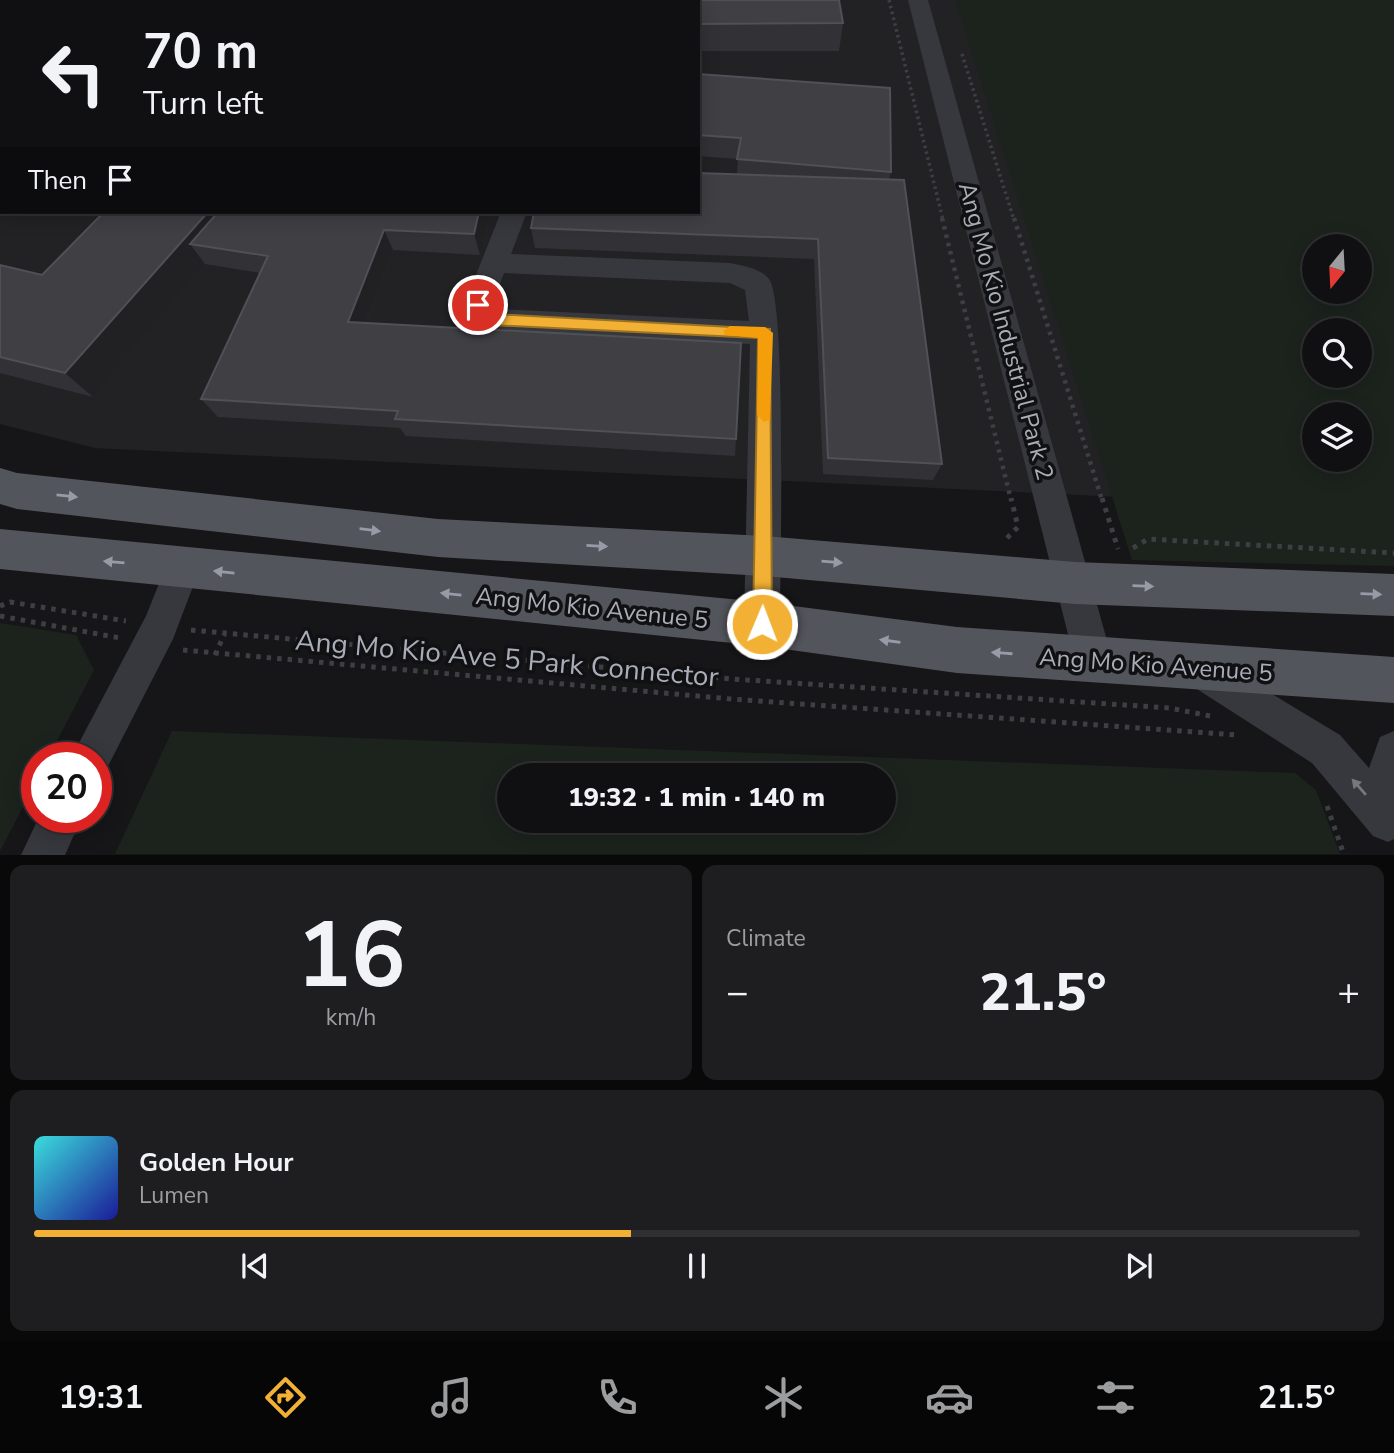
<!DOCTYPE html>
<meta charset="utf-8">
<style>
body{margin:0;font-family:"Nunito Sans",sans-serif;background:#1e1e20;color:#f1f3f6;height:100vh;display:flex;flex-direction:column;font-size:26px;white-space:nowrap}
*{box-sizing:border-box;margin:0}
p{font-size:23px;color:#9c9d9f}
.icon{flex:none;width:38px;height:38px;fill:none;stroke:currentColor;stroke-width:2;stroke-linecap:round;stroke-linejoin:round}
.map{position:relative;height:855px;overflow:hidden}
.panel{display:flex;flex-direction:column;gap:10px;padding:10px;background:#09090a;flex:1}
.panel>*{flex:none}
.top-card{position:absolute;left:0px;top:0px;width:700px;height:214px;box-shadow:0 4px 18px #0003,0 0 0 2px #303032;background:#101012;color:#f1f3f6;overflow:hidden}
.needle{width:46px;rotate:198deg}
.controls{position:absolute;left:1302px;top:234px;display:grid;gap:14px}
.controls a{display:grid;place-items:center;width:70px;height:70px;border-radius:50%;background:#101012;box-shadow:0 4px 18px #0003,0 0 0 2px #303032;font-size:35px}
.speed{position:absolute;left:21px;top:742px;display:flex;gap:14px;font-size:35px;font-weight:700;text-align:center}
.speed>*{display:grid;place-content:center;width:91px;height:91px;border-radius:50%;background:#101012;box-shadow:0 4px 18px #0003,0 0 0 2px #303032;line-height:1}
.speed .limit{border:10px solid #d22;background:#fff;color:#111}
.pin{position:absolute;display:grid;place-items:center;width:60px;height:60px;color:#fff;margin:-30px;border:4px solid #fff;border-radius:50%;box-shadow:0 2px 7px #0007}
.me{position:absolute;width:77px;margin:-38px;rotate:1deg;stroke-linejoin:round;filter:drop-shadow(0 0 5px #0008)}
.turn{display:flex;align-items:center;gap:24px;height:147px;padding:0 28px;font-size:32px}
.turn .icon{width:91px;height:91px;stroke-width:2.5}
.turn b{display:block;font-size:49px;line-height:60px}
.then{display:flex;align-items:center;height:66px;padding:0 28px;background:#0003;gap:14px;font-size:26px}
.big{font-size:52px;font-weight:800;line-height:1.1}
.panel .tile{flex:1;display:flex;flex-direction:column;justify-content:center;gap:10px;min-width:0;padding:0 24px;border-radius:14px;background:#1e1e20}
.panel .dial{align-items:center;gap:0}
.dial b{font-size:91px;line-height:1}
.song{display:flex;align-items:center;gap:21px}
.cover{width:84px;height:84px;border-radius:10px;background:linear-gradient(135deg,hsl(180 70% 55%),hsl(240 70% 35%))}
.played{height:7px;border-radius:4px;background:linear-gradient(90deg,#f2b134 45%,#303032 45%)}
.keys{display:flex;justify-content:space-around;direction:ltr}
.heat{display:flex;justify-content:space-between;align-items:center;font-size:38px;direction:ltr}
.panel .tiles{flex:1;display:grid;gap:10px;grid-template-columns:1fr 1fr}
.tile:last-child{grid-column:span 2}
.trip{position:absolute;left:497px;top:763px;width:399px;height:70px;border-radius:35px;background:#101012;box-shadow:0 4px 18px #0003,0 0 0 2px #303032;font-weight:800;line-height:70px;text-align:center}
.dock{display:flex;height:112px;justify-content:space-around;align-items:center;background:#060607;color:#9c9d9f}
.dock .icon{width:49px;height:49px}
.dock .selected{color:#f2b134}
.dock b{font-size:32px;color:#f1f3f6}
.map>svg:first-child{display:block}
.built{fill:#222225;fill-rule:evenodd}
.green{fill:#1c231d;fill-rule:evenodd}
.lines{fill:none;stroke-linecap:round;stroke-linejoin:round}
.path-far2{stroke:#3d3f44;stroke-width:3.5;stroke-dasharray:2.5 3.5;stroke-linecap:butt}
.path-far1{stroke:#3d3f44;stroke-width:4.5;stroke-dasharray:3.5 5;stroke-linecap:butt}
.path{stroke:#3d3f44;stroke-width:5;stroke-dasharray:4.5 6;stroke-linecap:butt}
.minor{fill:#37383d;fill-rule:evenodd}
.major{fill:#53555c;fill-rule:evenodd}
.wall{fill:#323236}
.shaded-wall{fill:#212124}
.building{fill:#3f3f44;stroke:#4f5156;stroke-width:2}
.oneway{fill:#979ba6}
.oneway2{fill:#757881}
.route{fill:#f2b134;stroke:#9d7322;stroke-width:2}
.slow{fill:#f59e0b}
.labels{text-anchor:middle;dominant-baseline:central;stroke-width:7;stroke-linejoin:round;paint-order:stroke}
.street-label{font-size:24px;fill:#a8adb8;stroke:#111113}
.near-street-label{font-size:28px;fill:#a8adb8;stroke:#111113}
</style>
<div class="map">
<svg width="1394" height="855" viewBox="0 0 1394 855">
<rect width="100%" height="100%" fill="#161618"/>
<!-- built -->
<path class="built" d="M0 0H1394V510L95 448 0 424ZM2 2H698V212H2ZM1314 247H1360V292H1314ZM1314 331H1360V376H1314ZM1314 415H1360V460H1314Z"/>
<!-- green -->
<path class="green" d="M955 0H1394V566L1132 560ZM1314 247H1360V292H1314ZM1314 331H1360V376H1314ZM1314 415H1360V460H1314Z
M0 623 76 635 94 670 48 758H37V780L0 851Z
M172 731 1295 773 1316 790 1340 854H115ZM509 775H884V821H509Z"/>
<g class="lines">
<!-- path-far2 -->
<path class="path-far2" d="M889 0 943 220
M962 54 1014 220"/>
<!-- path-far1 -->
<path class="path-far1" d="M942 218 1011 500
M1014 218 1102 500"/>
<!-- path -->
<path class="path" d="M1102 498 1118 549
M1007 538 1018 527 1011 498
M1133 548 1148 539 1394 553
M0 606 10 602 126 621
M0 616 120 638
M191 630 732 679 1170 708 1210 716
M183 650 731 699 1238 735
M215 655 224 635
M1327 806 1344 855
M29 809 37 794"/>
<!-- minor -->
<path class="minor" d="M908 0H928L1113 662 1107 675 1094 681 1081 675 1075 662Z
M2 48V62L0 63V49Z
M0 73H2V87H0Z
M501 212H527L511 254 730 263C743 266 760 268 769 279 787 302 780 576 780 624L775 637 762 642 749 637 744 624 750 344 490 331C476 327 466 320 464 305ZM504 273 730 283 745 290 749 321 496 309 492 305Z
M182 551 194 556 200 568 173 639 105 772 96 776V758H71L146 616 170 556Z
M1199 650 1340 735 1369 768 1380 737 1394 731V839L1388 842 1373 836 1312 763 1186 682 1180 669 1186 656Z
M39 817H82L65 855H21Z"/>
<!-- major -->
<path class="major" d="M0 468 17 473 438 519 764 536 1075 562 1394 574V616L1075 604 764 576 438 557 17 509 0 504Z
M0 529 762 602 957 627 1394 657V703L957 673 762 646 0 569Z"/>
</g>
<!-- wall -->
<path class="wall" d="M253 0H507L506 2H265Z
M698 2 843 23 839 51H698Z
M698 74 891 172 889 180 942 464 933 480 823 474 814 259 535 248 531 228 737 174 738 159 698 156Z
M0 87 2 88V171H0Z
M104 212H491L480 255 393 250 366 323 736 439 735 456 406 436 400 428 218 417 201 399 260 273 205 264 93 397 0 373V265L42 275Z"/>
<!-- shaded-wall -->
<path class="shaded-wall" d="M477 0H494V2H476Z
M208 212H220L190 244 205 264 93 397 65 373Z
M479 212H491L480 255 474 234Z
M384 230 393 250 359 341 348 322Z"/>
<!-- building -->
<path class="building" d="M388 0H477L476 2H401Z
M596 0H839L843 23 698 24V2H596Z
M698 74 890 88 891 172 737 159 741 138 698 135Z
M0 87 2 88V154H0Z
M698 173 904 180 942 464 828 458 818 239 531 228 534 212H698Z
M104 212H208L65 373 0 357V265L42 275Z
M218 212H479L474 234 384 230 348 322 741 343 736 439 395 419 398 411 201 399 268 256 190 244Z"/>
<!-- one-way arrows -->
<defs><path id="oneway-solid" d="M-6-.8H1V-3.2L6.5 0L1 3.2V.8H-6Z" transform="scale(1.75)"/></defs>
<g class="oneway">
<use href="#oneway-solid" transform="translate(67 496) rotate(6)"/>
<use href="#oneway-solid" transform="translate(370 530) rotate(7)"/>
<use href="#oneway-solid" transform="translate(597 546) rotate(3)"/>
<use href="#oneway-solid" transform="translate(114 562) rotate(-175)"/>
<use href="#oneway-solid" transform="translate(832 562) rotate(5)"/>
<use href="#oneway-solid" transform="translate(224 572) rotate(-174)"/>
<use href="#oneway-solid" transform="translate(1143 586) rotate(2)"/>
<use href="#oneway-solid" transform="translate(451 594) rotate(-174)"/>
<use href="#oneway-solid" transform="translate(1371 594) rotate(2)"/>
<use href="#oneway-solid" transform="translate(890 641) rotate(-172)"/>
<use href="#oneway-solid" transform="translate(1002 653) rotate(-176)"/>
</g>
<use class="oneway2" href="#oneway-solid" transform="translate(1359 787) rotate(-131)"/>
<!-- route -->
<path class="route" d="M478 299 483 301 486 310 493 314 770 329 772 624 769 631 762 633 756 631 753 624 758 338 490 325 472 313 471 305Z"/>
<!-- slow -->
<path class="slow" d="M730 326 765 327 773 333 770 420 764 422 757 415 758 338 725 335 723 331Z"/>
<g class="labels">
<!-- street labels -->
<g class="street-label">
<text transform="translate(1006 331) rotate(75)">Ang Mo Kio Industrial Park 2</text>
<text transform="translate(592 608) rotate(6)">Ang Mo Kio Avenue 5</text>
<text transform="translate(1156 665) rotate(4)">Ang Mo Kio Avenue 5</text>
</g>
<!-- near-street labels -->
<g class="near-street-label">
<text transform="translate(507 659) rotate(5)">Ang Mo Kio Ave 5 Park Connector</text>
</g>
</g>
</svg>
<div class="controls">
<a><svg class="needle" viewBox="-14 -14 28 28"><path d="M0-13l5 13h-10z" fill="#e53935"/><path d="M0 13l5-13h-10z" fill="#9c9d9f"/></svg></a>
<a><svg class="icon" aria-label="search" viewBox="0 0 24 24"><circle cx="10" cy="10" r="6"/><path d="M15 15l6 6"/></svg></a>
<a><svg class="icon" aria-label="layers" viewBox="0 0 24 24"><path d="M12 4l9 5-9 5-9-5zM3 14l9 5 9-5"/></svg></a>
</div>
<div class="speed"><div class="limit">20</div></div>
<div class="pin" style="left:478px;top:305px;background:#d93025"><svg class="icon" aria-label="arrive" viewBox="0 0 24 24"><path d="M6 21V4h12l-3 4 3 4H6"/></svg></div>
<svg class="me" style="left:762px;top:624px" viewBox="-20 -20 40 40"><circle r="17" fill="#f2b134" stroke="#fff" stroke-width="3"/><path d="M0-11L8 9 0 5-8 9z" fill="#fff"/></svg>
<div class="trip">19:32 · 1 min · 140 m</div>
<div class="top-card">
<div class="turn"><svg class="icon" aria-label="left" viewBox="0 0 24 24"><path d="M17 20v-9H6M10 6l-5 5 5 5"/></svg><div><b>70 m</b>Turn left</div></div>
<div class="then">Then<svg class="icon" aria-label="arrive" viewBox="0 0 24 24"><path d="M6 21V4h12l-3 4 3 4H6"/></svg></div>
</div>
</div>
<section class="panel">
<div class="tiles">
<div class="tile dial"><b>16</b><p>km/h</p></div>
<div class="tile"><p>Climate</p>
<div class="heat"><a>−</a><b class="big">21.5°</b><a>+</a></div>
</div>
<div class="tile">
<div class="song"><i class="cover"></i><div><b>Golden Hour</b><p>Lumen</p></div></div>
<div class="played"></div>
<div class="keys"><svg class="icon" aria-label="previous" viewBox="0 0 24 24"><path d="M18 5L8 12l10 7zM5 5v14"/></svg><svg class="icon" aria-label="pause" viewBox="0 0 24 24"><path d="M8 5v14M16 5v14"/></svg><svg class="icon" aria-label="next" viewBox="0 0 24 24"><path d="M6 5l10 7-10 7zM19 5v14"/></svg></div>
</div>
</div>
</section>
<nav class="dock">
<b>19:31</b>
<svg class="icon selected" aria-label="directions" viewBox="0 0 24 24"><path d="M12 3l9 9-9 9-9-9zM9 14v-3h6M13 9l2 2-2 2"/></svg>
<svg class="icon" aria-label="music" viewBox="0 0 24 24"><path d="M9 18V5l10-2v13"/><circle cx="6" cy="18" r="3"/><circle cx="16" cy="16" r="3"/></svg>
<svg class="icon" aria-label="phone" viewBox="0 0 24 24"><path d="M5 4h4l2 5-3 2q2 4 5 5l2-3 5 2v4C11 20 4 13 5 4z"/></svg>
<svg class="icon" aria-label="climate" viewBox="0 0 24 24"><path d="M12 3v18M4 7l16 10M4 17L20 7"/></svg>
<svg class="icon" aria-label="car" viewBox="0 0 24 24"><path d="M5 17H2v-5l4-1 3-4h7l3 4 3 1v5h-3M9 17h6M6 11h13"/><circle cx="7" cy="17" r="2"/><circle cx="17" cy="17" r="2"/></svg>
<svg class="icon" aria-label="filters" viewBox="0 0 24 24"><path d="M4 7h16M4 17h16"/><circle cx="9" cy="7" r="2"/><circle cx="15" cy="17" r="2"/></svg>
<b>21.5°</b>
</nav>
